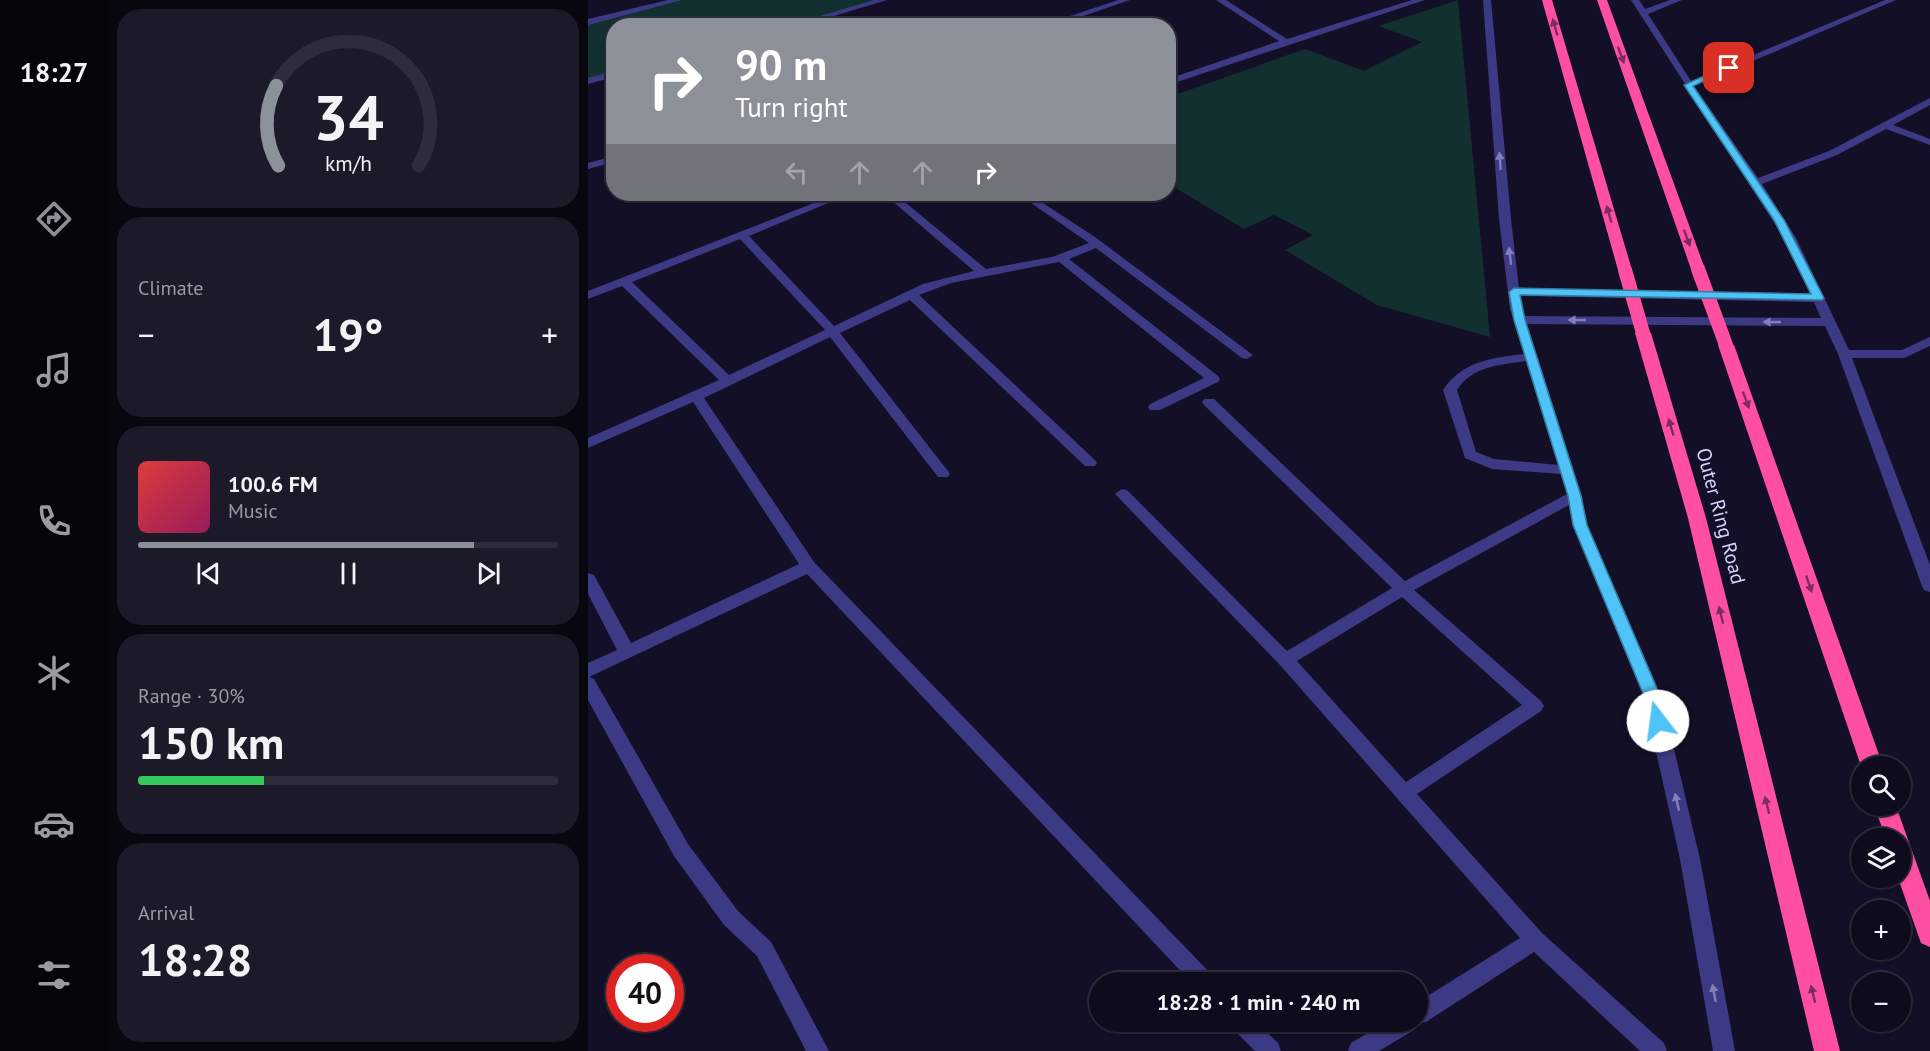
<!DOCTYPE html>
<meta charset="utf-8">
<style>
body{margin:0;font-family:"PT Sans",sans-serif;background:#1c1929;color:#f1f3f6;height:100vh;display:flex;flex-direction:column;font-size:22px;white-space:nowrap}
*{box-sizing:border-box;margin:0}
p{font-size:20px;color:#9b9ba3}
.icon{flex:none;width:33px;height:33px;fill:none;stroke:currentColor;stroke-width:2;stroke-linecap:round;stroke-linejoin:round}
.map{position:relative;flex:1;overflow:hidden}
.side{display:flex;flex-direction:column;gap:9px;padding:9px;background:#08060f;width:480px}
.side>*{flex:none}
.guide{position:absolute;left:18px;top:18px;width:570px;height:183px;border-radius:24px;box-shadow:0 2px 4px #0004,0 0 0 2px #2e2b3b;background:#8c9099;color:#fff;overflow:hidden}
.tools{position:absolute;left:1263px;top:756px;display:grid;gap:12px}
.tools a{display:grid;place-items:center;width:60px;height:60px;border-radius:50%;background:#0e0b1c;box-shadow:0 2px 4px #0004,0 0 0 2px #2e2b3b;font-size:30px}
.speed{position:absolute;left:18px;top:954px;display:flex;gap:12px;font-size:30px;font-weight:700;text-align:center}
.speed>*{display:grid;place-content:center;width:78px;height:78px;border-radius:50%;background:#0e0b1c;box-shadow:0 2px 4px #0004,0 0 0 2px #2e2b3b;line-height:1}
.speed .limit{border:9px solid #d22;background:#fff;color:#111}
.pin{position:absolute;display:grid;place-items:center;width:51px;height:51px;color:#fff;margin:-26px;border-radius:12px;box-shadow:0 3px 9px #0006}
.me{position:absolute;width:66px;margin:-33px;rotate:345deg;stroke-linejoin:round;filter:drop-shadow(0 0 4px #0008)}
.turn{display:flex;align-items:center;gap:21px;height:126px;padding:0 30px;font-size:27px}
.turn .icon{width:78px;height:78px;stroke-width:2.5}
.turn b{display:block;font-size:42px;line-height:51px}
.lanes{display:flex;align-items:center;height:57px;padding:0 30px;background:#0003;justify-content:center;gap:30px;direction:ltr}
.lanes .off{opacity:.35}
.big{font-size:45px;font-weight:800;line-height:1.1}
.side .tile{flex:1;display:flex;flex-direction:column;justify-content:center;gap:9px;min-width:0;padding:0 21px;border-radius:24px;background:#1c1929}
.side .dial{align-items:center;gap:0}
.dial svg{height:156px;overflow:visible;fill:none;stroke:#2e2b3b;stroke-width:7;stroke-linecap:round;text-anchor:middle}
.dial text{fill:#f1f3f6;stroke:none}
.song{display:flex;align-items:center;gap:18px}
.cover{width:72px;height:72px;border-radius:9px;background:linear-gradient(135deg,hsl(0 70% 55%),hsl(330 70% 35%))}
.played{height:6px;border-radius:3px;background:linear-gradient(90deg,#8c9099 80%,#2e2b3b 80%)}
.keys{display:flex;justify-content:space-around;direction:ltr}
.heat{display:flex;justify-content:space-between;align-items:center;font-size:33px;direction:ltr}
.charge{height:9px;border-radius:4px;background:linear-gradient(90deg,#34c759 30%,#2e2b3b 0)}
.trip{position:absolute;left:501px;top:972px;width:339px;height:60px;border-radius:30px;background:#0e0b1c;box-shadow:0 2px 4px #0004,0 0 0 2px #2e2b3b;font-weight:800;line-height:60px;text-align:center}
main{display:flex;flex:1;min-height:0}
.menu{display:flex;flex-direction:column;width:108px;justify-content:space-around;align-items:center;background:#06040b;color:#9b9ba3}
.menu .icon{width:42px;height:42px}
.menu .current{color:#8c9099}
.menu b{font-size:27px;color:#f1f3f6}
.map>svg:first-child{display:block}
.green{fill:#12302f}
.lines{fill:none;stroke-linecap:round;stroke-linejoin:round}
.minor{fill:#3d3a85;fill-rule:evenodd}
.highway{fill:#ff4fa3;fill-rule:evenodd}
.highway-bridge{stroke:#ff4fa3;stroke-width:14}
.oneway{fill:#7d2c5e}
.oneway2{fill:#837fbc}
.route{fill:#4fc3f7;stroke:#337fa1;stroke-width:1.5}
.labels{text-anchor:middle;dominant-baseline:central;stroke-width:4.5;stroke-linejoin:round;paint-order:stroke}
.street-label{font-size:20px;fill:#d9d4ff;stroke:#130f26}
</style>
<main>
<nav class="menu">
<b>18:27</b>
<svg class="icon current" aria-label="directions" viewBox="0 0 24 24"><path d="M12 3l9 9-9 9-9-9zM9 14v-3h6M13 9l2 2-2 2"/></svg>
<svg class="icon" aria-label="music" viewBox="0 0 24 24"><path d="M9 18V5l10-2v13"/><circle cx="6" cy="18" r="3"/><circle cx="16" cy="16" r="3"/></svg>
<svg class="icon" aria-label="phone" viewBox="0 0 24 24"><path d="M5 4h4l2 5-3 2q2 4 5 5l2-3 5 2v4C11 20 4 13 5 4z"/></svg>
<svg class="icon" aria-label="climate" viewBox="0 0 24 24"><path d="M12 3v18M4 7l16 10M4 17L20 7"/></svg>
<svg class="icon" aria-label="car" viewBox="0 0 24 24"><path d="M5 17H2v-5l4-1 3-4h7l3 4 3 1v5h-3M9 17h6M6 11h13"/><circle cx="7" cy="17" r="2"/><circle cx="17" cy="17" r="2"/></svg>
<svg class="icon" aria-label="filters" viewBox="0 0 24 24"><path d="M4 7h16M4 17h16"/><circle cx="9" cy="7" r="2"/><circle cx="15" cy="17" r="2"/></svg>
</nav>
<section class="side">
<div class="tile dial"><svg viewBox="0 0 100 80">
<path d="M14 69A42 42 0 1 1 86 69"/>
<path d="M14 69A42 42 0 0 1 13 28" stroke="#8c9099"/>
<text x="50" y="56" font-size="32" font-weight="700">34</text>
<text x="50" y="72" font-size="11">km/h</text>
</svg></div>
<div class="tile"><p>Climate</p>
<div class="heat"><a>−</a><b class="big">19°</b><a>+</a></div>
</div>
<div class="tile">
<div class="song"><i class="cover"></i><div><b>100.6 FM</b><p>Music</p></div></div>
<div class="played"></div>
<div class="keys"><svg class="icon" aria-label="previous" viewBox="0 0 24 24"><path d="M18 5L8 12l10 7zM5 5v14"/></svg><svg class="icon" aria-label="pause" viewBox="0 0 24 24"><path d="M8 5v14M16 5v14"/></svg><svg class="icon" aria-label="next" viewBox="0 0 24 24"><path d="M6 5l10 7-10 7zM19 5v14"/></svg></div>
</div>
<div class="tile"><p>Range · 30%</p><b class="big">150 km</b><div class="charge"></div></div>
<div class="tile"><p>Arrival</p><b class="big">18:28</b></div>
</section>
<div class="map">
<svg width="1342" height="1051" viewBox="0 0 1342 1051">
<rect width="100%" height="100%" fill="#130f26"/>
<!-- green -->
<path class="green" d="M90 0H295L202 25 26 26 25 74 0 81V22Z
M870 0 902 337 789 305 697 250 725 235 686 215 656 229 581 184V97L717 49 776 71 834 42 790 26Z"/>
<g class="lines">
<!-- minor -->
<path class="minor" d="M80 0H94L0 25V19Z
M286 0H299L213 26H198Z
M530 0H542L466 26H452Z
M628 0H638L699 39 824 0H837L580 85V79L691 41Z
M895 0H903L923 219 931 289 1222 294 1196 238 1043 0H1051L1057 9 1082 0H1094L1060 14 1103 81 1297 0H1308L1106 86 1170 178 1241 151 1342 98V105L1305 125 1342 139V145L1298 129 1249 155 1174 184 1208 238 1261 350H1314L1342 337V346L1316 358H1264L1342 565V592L1336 590 1334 586 1250 354 1237 326 939 324 994 496 999 524 1074 698 1112 859 1147 1051H1125L1092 859 1056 698 985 524 981 505 826 590 953 701 956 706 953 711 829 794 954 933 1076 1043 1079 1051H1052L946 952 838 1022 828 1024 826 1030 791 1051H760L763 1043 799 1022H830V1002L932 938 692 665 527 494 534 489 539 490 699 651 804 588 616 405 614 402 616 399H626L817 581 979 494 973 474 904 469 877 458 855 390C875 361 903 358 936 354L922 309 911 219ZM932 296 1226 302 1233 318 936 316ZM938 361 970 465 906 459 888 452 869 390C884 366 912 365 938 361ZM814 597 934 705 818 782 709 661Z
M26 71V77L0 84V78Z
M26 156V162L0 169V163Z
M249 194H262L161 236 246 326 335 284 386 271 296 194H307L398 269 464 257 501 243 430 194H441L507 237 665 355 659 359 654 358 508 248 481 259 630 376 632 379 630 382 572 410H562L560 407 562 404 616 378 471 262 363 283 331 295 507 460 509 463 507 466H497L322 300 252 333 360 471 362 474 360 477H350L242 337 116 398 226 562 624 975 627 982H603L219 574 1 677 6 679 100 844 150 911 183 942 241 1051H218L169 956 136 925 86 856 0 700V663L29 650 0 594V573L6 575 43 643 211 564 105 402 0 448V438L131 380 34 286 0 299V291ZM152 239 237 330 141 375 44 282Z
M643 1022H668L690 1043 693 1051H667L646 1030Z"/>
<!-- highway -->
<path class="highway" d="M954 0H964L1044 270 1042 273H1032L1030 270Z
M1009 0H1019L1117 269 1115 272H1105L1103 269Z
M1055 328 1063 333 1118 518 1252 1051H1226L1100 518 1047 333Z
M1138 340 1146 345 1295 766H1273L1130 345Z
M1286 806H1308L1342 901V947L1333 943 1310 878H1312V838H1298Z"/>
<!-- highway-bridge -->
<path class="highway-bridge" d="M1110 269 1138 345
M1037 270 1055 333"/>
</g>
<!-- one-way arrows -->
<defs><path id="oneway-solid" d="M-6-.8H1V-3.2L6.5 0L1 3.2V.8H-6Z" transform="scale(1.5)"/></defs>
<g class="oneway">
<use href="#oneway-solid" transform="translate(967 27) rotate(-106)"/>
<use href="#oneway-solid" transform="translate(1033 55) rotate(70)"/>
<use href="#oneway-solid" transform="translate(1021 214) rotate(-106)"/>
<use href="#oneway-solid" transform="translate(1099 238) rotate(70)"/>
<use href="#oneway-solid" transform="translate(1158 400) rotate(70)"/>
<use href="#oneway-solid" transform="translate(1083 427) rotate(-106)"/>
<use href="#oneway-solid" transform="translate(1221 584) rotate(71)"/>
<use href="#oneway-solid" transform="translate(1133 615) rotate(-104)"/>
<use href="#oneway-solid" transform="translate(1179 805) rotate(-104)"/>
<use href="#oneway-solid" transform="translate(1225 994) rotate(-104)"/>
</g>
<g class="oneway2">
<use href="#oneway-solid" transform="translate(912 161) rotate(-95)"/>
<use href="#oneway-solid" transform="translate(922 256) rotate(-97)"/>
<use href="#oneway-solid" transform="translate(989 320) rotate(-180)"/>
<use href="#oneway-solid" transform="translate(1184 322) rotate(-180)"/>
<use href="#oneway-solid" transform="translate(1089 802) rotate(-103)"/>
<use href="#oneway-solid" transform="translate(1126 993) rotate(-100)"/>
</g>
<!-- route -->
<path class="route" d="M1138 66 1145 68 1105 86 1196 220 1236 298 1234 300 932 295 937 320 993 496 999 525 1073 698 1078 721 1076 726 1070 728 1065 726 1057 698 985 525 980 496 926 320 921 292 926 288 1223 294 1186 220 1096 85Z"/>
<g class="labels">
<!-- street labels -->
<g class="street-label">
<text transform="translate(1133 516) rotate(75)">Outer Ring Road</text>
</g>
</g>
</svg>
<div class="tools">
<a><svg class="icon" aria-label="search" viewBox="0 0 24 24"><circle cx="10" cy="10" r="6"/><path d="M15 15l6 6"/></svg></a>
<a><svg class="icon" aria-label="layers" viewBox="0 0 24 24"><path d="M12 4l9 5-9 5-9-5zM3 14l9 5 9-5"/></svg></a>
<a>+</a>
<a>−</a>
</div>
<div class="speed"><div class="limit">40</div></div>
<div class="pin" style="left:1141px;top:68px;background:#d93025"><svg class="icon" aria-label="arrive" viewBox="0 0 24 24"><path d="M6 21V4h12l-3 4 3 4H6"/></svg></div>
<svg class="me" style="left:1070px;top:721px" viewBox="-20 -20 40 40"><circle r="19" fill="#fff"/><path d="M0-13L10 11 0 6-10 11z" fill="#4fc3f7"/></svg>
<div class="trip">18:28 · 1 min · 240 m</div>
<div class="guide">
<div class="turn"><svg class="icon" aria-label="right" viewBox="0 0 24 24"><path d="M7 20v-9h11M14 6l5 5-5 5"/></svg><div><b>90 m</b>Turn right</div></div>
<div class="lanes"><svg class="icon off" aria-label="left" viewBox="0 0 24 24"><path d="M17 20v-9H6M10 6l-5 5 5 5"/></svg><svg class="icon off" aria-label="ahead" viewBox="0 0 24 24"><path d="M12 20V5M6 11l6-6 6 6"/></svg><svg class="icon off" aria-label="ahead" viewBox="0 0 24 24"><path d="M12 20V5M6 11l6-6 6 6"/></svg><svg class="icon" aria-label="right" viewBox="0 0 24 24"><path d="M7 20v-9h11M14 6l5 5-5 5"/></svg></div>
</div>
</div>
</main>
